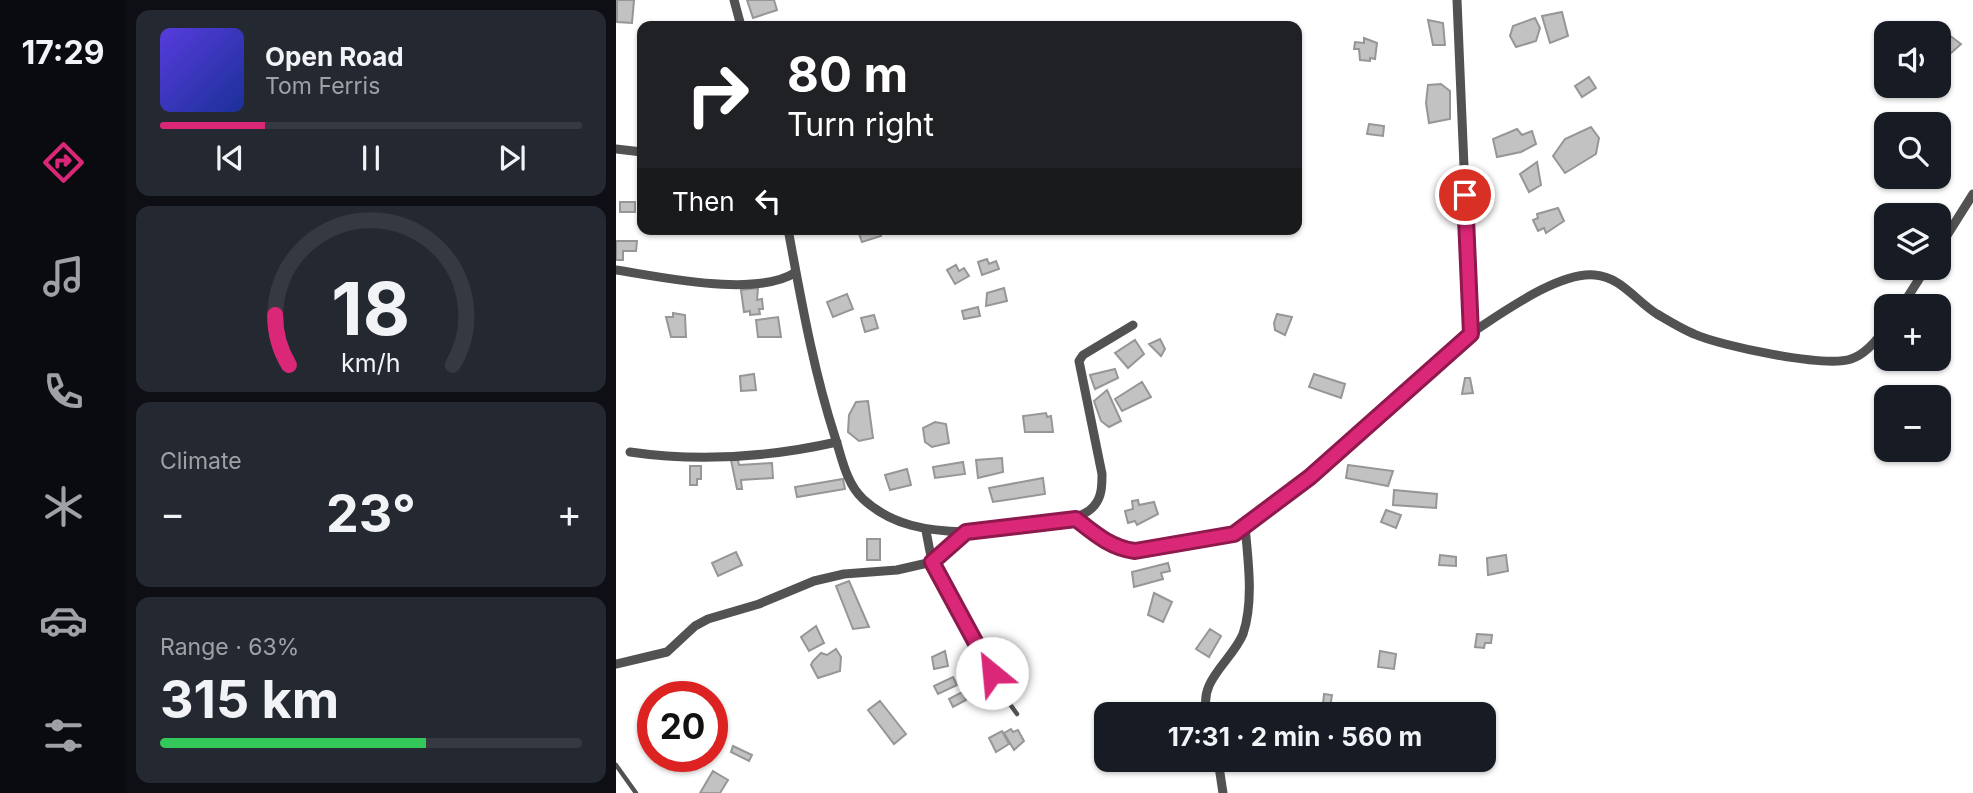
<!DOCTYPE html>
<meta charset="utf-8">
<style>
body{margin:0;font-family:Inter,sans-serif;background:#242831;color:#f1f3f6;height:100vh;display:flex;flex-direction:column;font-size:26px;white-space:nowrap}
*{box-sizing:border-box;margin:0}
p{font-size:23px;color:#9ea1a6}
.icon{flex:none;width:38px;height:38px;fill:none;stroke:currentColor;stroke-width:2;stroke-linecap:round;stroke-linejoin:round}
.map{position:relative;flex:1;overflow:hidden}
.panel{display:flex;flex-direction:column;gap:10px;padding:10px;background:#0d0f14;width:490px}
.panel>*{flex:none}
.guide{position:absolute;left:21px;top:21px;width:665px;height:214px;border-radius:14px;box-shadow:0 2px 5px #0004;background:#202124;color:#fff;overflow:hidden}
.fabs{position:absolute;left:1258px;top:21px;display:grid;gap:14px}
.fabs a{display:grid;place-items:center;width:77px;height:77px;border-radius:14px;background:#171b24;box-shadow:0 2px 5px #0004;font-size:35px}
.speed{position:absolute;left:21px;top:681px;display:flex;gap:14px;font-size:35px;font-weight:700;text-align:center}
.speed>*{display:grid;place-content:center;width:91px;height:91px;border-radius:50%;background:#171b24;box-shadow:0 2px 5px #0004;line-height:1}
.speed .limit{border:10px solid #d22;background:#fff;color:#111}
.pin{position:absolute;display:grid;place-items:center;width:60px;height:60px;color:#fff;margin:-30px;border:4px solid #fff;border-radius:50%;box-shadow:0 2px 7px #0007}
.me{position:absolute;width:77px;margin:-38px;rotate:332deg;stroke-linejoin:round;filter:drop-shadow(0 0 5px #0008)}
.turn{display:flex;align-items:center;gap:24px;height:147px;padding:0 35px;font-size:32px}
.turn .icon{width:91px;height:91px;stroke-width:2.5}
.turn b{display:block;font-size:49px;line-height:60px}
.then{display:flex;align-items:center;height:66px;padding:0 35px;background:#0003;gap:14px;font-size:26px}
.big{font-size:52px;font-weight:700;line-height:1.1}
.panel .card{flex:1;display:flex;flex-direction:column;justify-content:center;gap:10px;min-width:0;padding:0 24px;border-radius:14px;background:#242831}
.panel .dial{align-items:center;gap:0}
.dial svg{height:182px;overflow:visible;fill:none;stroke:#363941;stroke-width:7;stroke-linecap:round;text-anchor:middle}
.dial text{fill:#f1f3f6;stroke:none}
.song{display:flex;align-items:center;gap:21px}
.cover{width:84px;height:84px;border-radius:10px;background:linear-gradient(135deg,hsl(250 70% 55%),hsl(230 70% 35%))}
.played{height:7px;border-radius:4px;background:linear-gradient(90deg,#db2777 25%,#363941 25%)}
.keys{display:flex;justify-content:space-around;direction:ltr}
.heat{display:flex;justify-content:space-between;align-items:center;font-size:38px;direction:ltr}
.charge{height:10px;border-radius:5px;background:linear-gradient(90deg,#34c759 63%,#363941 0)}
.trip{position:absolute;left:478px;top:702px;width:402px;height:70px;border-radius:14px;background:#171b24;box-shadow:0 2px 5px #0004;font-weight:700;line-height:70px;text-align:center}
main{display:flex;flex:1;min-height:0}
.menu{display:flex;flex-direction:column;width:126px;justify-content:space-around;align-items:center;background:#090b0e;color:#9ea1a6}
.menu .icon{width:49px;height:49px}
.menu .current{color:#db2777}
.menu b{font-size:32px;color:#f1f3f6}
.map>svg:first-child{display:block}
.building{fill:#c2c2c2;stroke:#969696;stroke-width:2}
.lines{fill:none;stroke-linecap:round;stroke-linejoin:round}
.service{stroke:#525252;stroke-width:4.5}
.minor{stroke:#525252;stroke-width:9}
.route-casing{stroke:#8e194d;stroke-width:18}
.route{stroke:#db2777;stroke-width:12}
</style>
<main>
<nav class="menu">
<b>17:29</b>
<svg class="icon current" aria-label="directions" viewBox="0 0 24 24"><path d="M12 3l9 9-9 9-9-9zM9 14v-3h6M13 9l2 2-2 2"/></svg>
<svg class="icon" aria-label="music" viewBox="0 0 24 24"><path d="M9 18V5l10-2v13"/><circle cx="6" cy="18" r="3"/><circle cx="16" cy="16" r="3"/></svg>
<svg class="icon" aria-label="phone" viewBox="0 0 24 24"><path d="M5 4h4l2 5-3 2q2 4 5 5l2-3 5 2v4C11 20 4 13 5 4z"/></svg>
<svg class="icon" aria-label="climate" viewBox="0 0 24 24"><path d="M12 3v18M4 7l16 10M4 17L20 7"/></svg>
<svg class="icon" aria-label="car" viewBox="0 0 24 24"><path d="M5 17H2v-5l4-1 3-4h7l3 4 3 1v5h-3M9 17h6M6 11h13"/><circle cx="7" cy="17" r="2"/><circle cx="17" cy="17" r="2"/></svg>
<svg class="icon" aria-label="filters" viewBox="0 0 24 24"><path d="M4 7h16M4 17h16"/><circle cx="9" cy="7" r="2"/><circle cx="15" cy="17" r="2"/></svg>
</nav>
<section class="panel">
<div class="card">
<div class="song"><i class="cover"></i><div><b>Open Road</b><p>Tom Ferris</p></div></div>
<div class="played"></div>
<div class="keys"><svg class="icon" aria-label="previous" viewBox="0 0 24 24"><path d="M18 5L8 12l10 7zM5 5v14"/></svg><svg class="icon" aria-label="pause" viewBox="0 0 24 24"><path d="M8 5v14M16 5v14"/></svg><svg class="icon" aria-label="next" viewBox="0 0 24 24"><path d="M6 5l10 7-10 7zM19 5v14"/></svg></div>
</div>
<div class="card dial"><svg viewBox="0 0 100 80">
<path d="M14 69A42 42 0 1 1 86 69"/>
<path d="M14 69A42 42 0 0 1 8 47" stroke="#db2777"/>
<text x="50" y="56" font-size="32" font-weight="700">18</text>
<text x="50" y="72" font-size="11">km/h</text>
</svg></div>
<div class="card"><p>Climate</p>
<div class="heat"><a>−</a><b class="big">23°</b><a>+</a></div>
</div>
<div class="card"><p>Range · 63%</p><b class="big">315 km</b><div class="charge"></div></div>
</section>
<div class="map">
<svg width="1357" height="793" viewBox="0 0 1357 793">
<rect width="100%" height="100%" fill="#fff"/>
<!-- building -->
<path class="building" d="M1 0H18L16 23 1 22Z
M131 0H158L161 10 137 18Z
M946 12 952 36 934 43 926 16Z
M919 18 924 28 920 41 900 47 894 36 897 26Z
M812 20 827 23 829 45H817Z
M1333 35 1345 44 1335 53 1323 45Z
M748 38 761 43 759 59 754 58V61L744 60 743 49H738L739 42 748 43Z
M973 77 980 88 966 97 959 86Z
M825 84 834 91V119L813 123 810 103 812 85Z
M753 124 768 126 767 136 751 134Z
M975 127 983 138 980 154 949 173 937 156 949 139Z
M901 129 906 135 916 131 920 144 905 152 881 157 877 139Z
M921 162 925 185 913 192 904 174Z
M4 202H19V212H4Z
M942 208 948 221 930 233 928 228 922 231 917 220 922 218 921 214Z
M247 229H262L265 236 246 242 242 231Z
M0 241H21L20 251H7V260H0Z
M371 259 373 264 380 261 383 269 366 275 362 262Z
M340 265 343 271 348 268 353 276 339 284 331 270Z
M142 288 141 300 146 299 147 309H143L144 314 134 315V311L128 312 125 290Z
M388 288 391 301 370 306 371 293Z
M231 294 237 309 217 317 211 302Z
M362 307 364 316 348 319 346 311Z
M57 313 69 315 70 337H55L50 317H57Z
M661 314 676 317 669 335 659 330 658 323Z
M258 315 262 328 249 332 245 318Z
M162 317 165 337H142L140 320Z
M544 339 549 349 545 356 533 344Z
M519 340 528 354 512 368 499 353Z
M499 369 502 378 479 389 474 375Z
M138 374 140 390 125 391 124 376Z
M698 374 729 384 725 398 693 387Z
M849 378H854L857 393 846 394Z
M526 382 535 397 506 411 499 399Z
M491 390 505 421 493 427 485 421 478 401Z
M252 401 257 438 243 441 232 432 233 415 240 402Z
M430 413 431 417 435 416 437 432H409L407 416Z
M319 422 330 424 333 443 316 447 309 442 307 428Z
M386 458 387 472 362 478 360 460Z
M115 460H122L123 465 156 463 157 478 125 480 126 489H121Z
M347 462 349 474 319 478 317 467Z
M732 465 777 471 772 486 730 478Z
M74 466H85V479H81V485H74Z
M291 469 295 485 274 490 269 475Z
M427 478 429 494 377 502 373 488Z
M227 479 229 489 181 497 179 487Z
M778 490 821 494 820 508 777 505Z
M522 500 523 505 538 502 542 514 521 525 519 521 512 523 509 511 517 509 516 501Z
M770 510 785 515 780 528 765 522Z
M251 539H264V560H251Z
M120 552 126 565 102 576 96 563Z
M824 555 840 557V566L823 565Z
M890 555 892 571 872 575 871 558Z
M552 563 554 571 545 573 547 579 518 587 516 572Z
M233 581 253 627 237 629 220 586Z
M538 593 556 602 547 622 532 615Z
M200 626 208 643 193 651 185 637Z
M594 629 605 636 593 657 580 649Z
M861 634 876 635 875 643H869L868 648 859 647Z
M220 649 225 657 224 671 202 678 195 665 197 661 205 653 211 655Z
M329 651 332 666 318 669 316 657Z
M764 651 780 654 778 669 762 667Z
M337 677 341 685 322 694 318 686Z
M346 692 350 700 337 707 333 699Z
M708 694 716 695 713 714H706Z
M264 701 290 734 278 744 252 710Z
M395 729 397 732 402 730 408 741 398 750 388 733Z
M386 731 393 744 380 752 373 738Z
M117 746 136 755 133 761 115 752Z
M97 771 112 780 104 793H84Z"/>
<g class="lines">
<!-- service -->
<path class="service" d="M316 563 388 696 401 714
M0 765 20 793"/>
<!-- minor -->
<path class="minor" d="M118 0 125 26
M0 149 26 152
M1323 248 1357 194
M0 270C46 277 141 298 180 272
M1286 306 1310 268
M855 333C885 314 943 271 979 275 1005 277 1020 301 1041 314 1053 321 1066 329 1078 334 1105 346 1209 368 1235 359 1250 354 1262 339 1270 327
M14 452C82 462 154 457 221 442
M460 519C479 534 495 548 519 551L618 534 694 477 855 333 841 0
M310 531 316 562
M350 532C381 528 459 529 478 506 486 497 486 485 486 474L463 361 467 355 517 325
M0 664 51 652 79 626 92 619 143 604 198 581 228 574 281 570 316 562 350 532C312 531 276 526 247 499 230 483 226 458 219 437 197 369 185 299 172 229
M592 714C580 682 616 661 627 634 638 601 632 560 629 526
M602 760 607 793"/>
</g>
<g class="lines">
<!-- route casing -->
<g class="route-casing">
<path id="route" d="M376 673 316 562 350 532 460 519C479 534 495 548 519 551L618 534 694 477 855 334 849 195"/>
</g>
<!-- route -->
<use href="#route" class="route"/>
</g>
</svg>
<div class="fabs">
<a><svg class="icon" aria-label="sound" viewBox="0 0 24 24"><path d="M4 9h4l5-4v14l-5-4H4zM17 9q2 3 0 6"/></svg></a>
<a><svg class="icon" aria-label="search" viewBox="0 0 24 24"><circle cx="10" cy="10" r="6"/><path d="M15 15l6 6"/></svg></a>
<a><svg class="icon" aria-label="layers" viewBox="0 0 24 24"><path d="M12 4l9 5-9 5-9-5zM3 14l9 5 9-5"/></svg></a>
<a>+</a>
<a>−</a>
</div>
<div class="speed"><div class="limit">20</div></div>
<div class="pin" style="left:849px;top:195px;background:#d93025"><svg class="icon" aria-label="arrive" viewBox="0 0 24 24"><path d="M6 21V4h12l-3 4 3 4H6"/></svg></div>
<svg class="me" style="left:376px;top:673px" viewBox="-20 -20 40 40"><circle r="19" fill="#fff"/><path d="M0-13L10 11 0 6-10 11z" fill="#db2777"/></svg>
<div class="trip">17:31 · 2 min · 560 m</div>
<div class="guide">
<div class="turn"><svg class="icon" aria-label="right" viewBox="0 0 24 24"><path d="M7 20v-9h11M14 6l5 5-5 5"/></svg><div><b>80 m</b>Turn right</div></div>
<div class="then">Then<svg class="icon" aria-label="left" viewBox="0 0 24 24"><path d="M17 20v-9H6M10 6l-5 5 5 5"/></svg></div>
</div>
</div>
</main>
